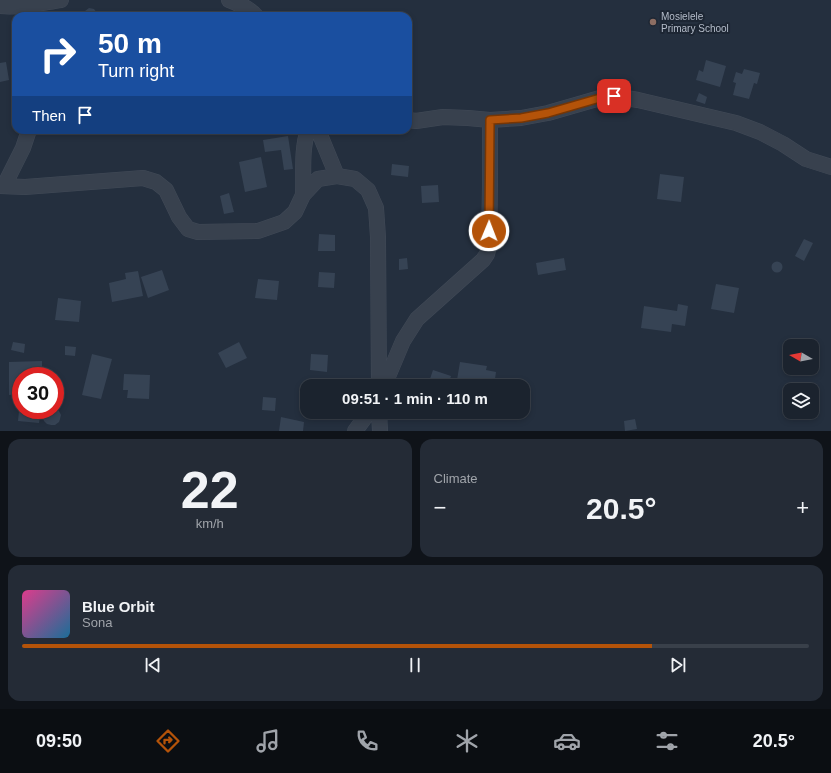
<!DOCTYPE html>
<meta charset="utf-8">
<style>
body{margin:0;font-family:Arial,sans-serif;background:#242b36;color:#f1f3f6;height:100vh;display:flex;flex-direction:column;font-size:15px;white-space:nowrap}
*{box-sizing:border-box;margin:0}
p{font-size:13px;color:#a0a4aa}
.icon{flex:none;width:22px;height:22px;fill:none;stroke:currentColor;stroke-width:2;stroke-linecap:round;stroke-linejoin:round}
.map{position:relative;height:431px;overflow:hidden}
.sheet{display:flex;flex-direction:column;gap:8px;padding:8px;background:#0f1319;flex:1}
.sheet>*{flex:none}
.hud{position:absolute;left:12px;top:12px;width:400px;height:122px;border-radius:12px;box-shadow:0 2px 6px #0003,0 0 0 1px #39404a;background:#1a4fa0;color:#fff;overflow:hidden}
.needle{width:26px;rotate:279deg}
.controls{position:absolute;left:783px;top:339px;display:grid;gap:8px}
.controls a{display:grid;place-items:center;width:36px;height:36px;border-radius:8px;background:#1b232e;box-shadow:0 2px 6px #0003,0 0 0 1px #39404a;font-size:20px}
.speed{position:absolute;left:12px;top:367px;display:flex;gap:8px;font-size:20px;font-weight:700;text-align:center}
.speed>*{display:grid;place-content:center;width:52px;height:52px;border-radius:50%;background:#1b232e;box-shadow:0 2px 6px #0003,0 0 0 1px #39404a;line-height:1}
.speed .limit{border:6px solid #d22;background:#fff;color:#111}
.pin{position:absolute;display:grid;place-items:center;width:34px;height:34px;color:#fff;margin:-17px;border-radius:8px;box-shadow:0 2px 6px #0006}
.me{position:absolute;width:44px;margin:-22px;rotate:1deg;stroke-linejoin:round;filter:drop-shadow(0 0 3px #0008)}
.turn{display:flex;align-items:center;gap:14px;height:84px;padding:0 20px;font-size:18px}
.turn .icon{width:52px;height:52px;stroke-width:2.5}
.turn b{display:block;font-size:28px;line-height:34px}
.then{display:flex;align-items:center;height:38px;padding:0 20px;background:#0003;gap:8px;font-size:15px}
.big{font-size:30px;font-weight:700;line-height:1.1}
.sheet .tile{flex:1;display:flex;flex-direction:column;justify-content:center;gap:6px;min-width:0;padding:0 14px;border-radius:12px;background:#242b36}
.sheet .dial{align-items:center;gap:0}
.dial b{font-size:52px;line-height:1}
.song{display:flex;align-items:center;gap:12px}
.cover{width:48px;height:48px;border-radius:6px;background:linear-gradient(135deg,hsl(330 70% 55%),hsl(200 70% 35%))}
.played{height:4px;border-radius:2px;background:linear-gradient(90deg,#b45309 80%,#39404a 80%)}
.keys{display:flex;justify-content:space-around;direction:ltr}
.heat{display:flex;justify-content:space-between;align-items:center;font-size:22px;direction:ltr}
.sheet .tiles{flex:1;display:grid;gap:8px;grid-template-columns:1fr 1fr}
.tile:last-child{grid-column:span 2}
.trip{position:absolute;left:300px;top:379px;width:230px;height:40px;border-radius:12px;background:#1b232e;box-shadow:0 2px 6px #0003,0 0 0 1px #39404a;font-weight:700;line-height:40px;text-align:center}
.menu{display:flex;height:64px;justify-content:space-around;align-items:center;background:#0b0e12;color:#a0a4aa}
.menu .icon{width:28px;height:28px}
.menu .selected{color:#b45309}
.menu b{font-size:18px;color:#f1f3f6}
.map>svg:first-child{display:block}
.building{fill:#364354}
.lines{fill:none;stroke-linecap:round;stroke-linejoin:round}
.minor-casing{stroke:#414a57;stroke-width:16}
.minor{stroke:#38414e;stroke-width:15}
.route-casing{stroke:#753606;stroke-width:10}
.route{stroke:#b45309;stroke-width:7}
.education-dot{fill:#8d6e63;stroke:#1d2633;stroke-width:1.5}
.labels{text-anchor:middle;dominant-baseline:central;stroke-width:4;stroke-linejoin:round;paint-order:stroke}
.poi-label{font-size:10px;fill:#b4bcc9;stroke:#1d2633;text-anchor:start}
</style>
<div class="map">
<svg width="831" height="431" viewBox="0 0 831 431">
<rect width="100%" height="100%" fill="#242f3e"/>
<!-- building -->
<path class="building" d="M89 8 94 9 97 13V16H85V11Z
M706 60 726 66 720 87 696 80 699 70 703 72Z
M6 62 9 80 0 82V63Z
M744 69 760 73 757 84 754 83 749 99 733 95 736 83 733 82 736 72 742 74Z
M699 93 707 97 705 104 696 101Z
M288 136 293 169 284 170 281 150 265 152 263 140Z
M261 157 267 187 245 192 239 162Z
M392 164 409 166 408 177 391 175Z
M660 174 684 177 681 202 657 199Z
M438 185 439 202 422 203 421 186Z
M229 193 234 212 224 214 220 196Z
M319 234 335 235V251H318Z
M804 239 813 243 804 261 795 256Z
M407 258 408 269 399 270V259Z
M564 258 566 270 538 275 536 263Z
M771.5 267a5.5 5.5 0 1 1 11 0a5.5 5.5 0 1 1-11 0Z
M162 270 169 290 148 298 141 277Z
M138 271 143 296 112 302 109 283 126 279 125 273Z
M319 272 335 273 334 288 318 287Z
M258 279 279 281 277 300 255 298Z
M716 284 739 288 734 313 711 309Z
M58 298 81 301 79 322 55 320Z
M678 304 688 306 685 326 672 324 671 332 641 328 644 306 677 311Z
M13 342 25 344 24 353 11 350Z
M239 342 247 358 226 368 218 353Z
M65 346 76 347 75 356 65 355Z
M92 354 112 359 101 399 82 395Z
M311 354 328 355 327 372 310 370Z
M42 361V376H21V394L9 395V362Z
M460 362 487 366 486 370 496 372 494 386H456Z
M433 370 451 376 448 386 428 385Z
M124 374 150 375 149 399 127 398 128 390H123Z
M263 397 276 398 275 411 262 410Z
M55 407 59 411 61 415 60 419 59 422 55 425H51L47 424 44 421 43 418V414L45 410H55Z
M23 410H41L39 423 18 421 19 411 23 412Z
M281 417 304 422 303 431H279Z
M635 419 637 429 625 431 624 421Z"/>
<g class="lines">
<!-- minor casing -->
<g class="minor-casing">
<path id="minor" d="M229 0C239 4 249 8 256 16
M0 6C21 8 41 3 61 0
M408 120 416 121 443 117 468 118 490 120 521 118 548 113 600 98 614 96 638 100 736 123 760 132 783 144 806 159 831 167
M318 130 337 176
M0 186 25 187 143 178 156 182 166 190 179 217 188 229 198 232 258 231 284 222 295 212 303 195 318 179 337 176 355 179 368 190 376 208 378 237 379 386
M4 186 23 148 29 130
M303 195C304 174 301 150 308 130
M384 386 403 341 417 319 483 260 487 254 489 246 490 185V120
M379 412 380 431
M355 431 369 412"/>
</g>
<!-- minor -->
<use href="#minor" class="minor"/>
</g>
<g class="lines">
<!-- route casing -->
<g class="route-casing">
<path id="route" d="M489 231 490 120 521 118 548 113 600 98 614 96"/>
</g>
<!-- route -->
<use href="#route" class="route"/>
</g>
<!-- markers -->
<circle class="education-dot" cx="653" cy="22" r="4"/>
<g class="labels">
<!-- poi labels -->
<g class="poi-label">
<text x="661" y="16">Mosielele<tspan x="661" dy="12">Primary School</tspan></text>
</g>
</g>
</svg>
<div class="controls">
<a><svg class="needle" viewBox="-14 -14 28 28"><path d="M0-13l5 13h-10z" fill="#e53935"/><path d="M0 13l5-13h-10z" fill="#a0a4aa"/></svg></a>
<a><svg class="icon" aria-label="layers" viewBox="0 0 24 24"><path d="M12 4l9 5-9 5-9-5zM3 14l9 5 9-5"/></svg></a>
</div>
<div class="speed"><div class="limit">30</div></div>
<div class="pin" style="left:614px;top:96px;background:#d93025"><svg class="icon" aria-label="arrive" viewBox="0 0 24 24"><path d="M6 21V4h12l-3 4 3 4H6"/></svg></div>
<svg class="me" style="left:489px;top:231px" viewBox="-20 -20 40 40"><circle r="17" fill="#b45309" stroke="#fff" stroke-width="3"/><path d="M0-11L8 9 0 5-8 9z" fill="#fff"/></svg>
<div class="trip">09:51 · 1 min · 110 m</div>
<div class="hud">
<div class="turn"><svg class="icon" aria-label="right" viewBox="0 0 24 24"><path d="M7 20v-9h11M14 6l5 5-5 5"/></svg><div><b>50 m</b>Turn right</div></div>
<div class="then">Then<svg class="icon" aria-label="arrive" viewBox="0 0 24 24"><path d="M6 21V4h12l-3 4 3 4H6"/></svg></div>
</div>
</div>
<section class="sheet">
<div class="tiles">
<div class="tile dial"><b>22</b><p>km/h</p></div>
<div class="tile"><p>Climate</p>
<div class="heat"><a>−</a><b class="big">20.5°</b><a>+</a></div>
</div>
<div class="tile">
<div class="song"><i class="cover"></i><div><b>Blue Orbit</b><p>Sona</p></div></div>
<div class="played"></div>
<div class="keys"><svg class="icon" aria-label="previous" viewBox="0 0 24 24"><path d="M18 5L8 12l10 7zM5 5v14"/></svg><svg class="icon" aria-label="pause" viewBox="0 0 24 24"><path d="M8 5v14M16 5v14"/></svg><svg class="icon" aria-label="next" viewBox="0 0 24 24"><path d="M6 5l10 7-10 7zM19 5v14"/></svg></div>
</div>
</div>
</section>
<nav class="menu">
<b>09:50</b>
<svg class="icon selected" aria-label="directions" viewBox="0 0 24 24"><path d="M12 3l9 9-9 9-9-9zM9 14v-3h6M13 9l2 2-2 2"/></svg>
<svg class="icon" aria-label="music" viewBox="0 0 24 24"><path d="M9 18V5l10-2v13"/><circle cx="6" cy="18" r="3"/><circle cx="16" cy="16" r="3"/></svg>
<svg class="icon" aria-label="phone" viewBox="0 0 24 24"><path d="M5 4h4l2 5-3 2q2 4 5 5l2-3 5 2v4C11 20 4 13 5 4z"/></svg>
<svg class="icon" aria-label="climate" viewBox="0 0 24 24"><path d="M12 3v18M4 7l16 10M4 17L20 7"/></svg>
<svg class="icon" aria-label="car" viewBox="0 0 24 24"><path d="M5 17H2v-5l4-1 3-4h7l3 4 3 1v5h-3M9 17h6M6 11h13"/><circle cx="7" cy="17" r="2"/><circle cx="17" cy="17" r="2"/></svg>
<svg class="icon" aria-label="filters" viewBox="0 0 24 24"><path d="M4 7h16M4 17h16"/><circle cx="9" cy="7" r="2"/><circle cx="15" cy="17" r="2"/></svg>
<b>20.5°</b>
</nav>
